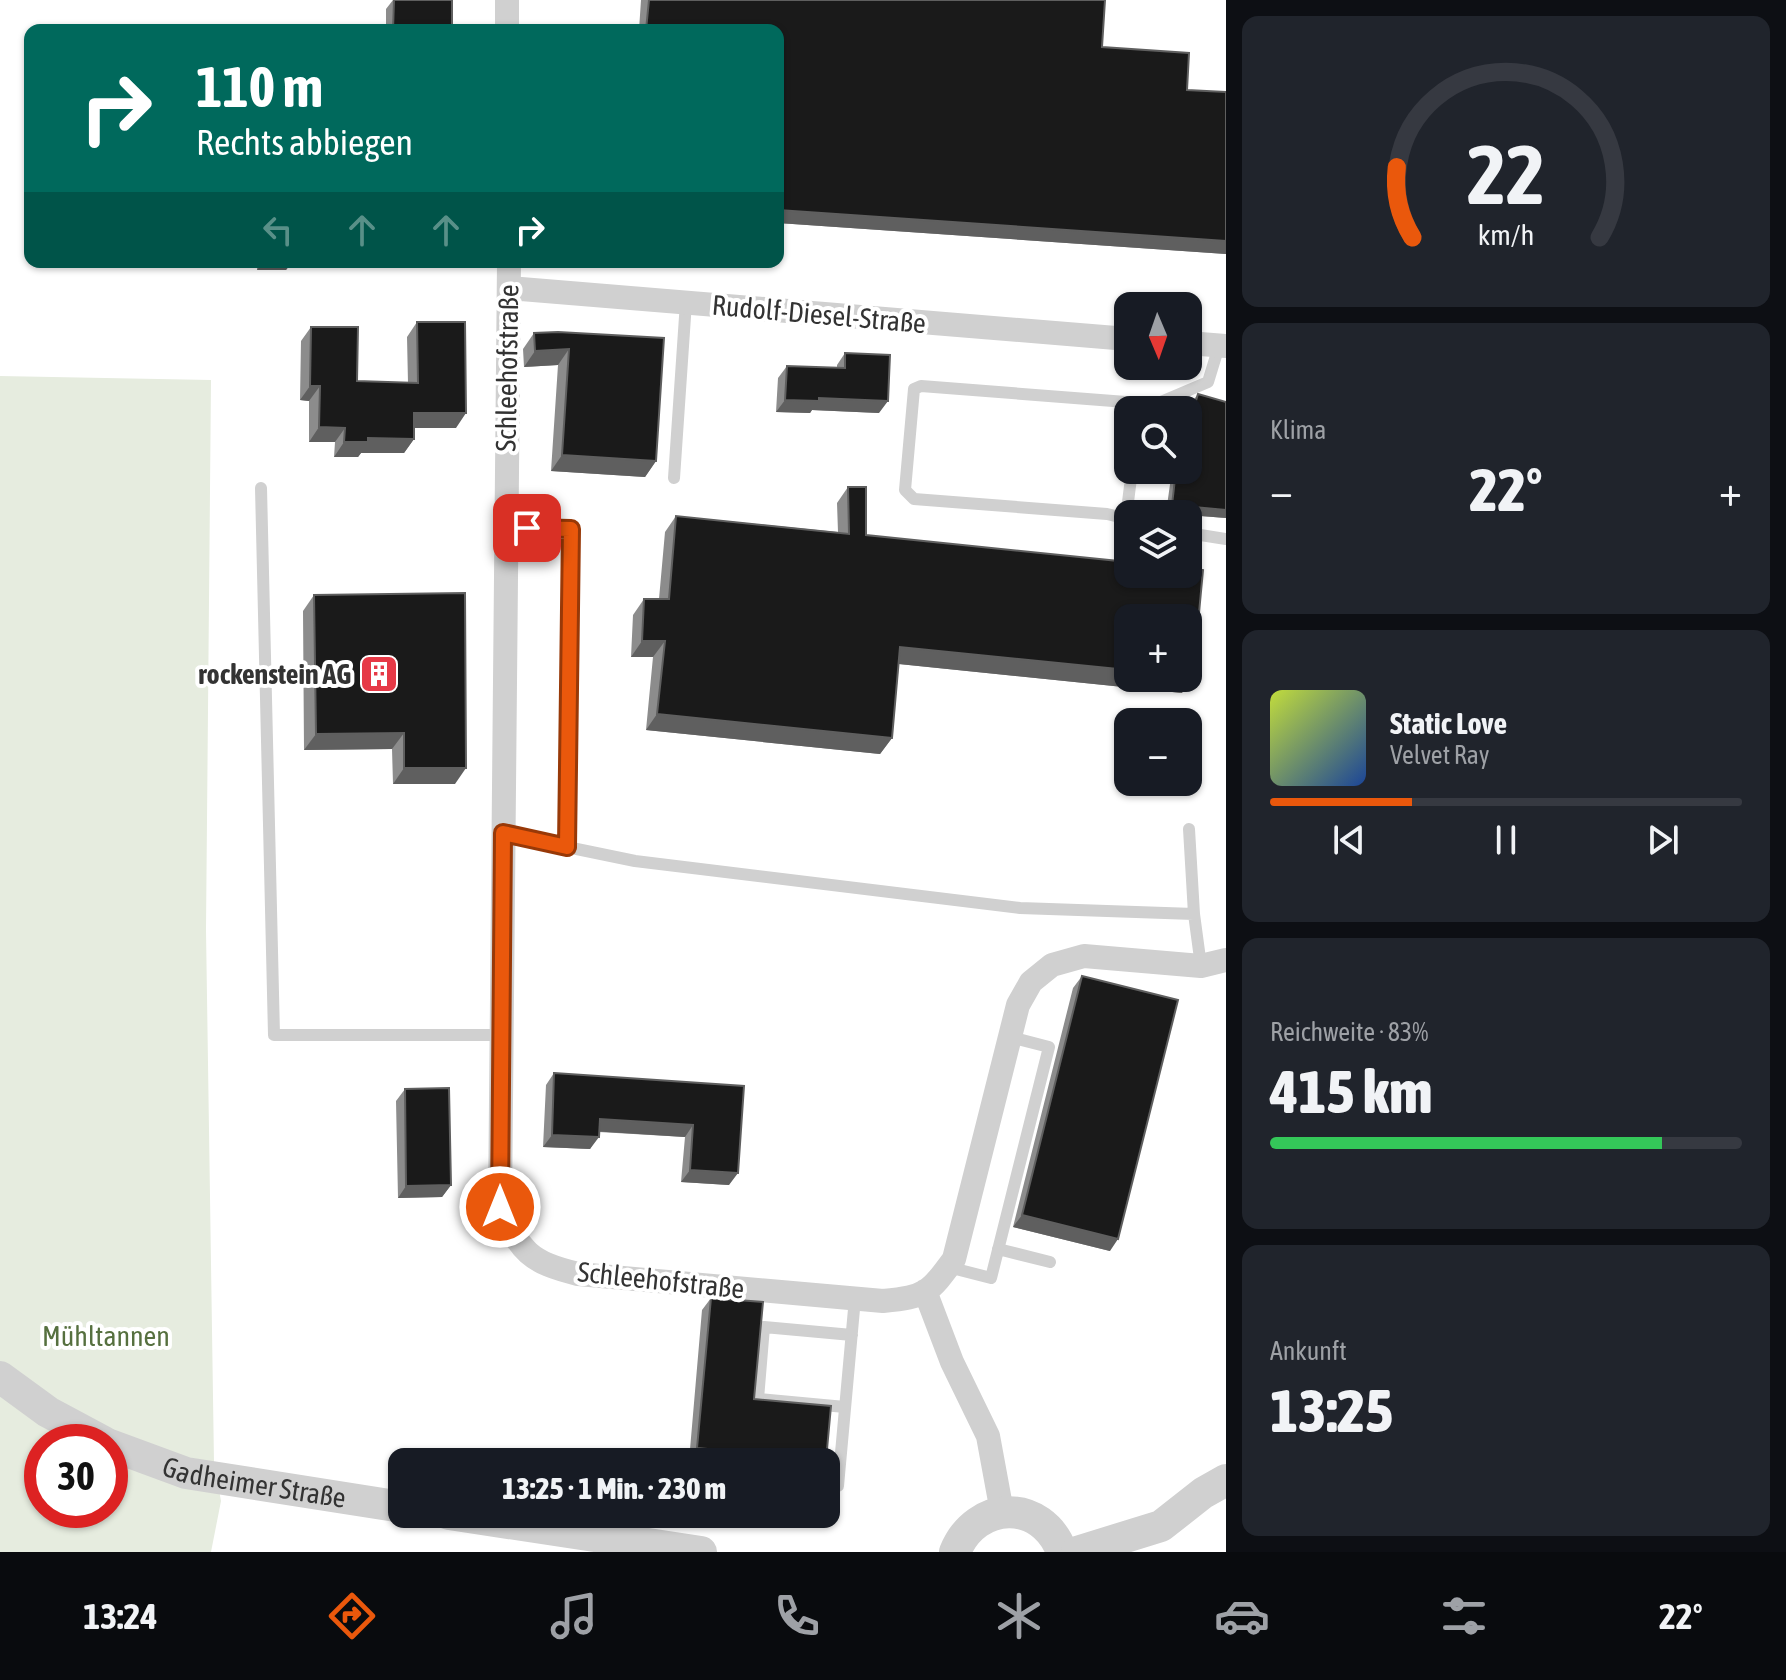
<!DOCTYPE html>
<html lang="de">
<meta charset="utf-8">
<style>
body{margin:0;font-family:"Asap Condensed",sans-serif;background:#20242c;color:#f1f3f6;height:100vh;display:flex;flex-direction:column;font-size:30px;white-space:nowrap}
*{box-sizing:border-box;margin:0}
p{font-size:26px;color:#9ea1a6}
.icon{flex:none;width:44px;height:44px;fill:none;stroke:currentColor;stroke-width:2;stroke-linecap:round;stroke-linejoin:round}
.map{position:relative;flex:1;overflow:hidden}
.panel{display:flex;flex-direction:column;gap:16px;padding:16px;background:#0d0f14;width:560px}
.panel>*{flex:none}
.banner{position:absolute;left:24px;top:24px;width:760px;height:244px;border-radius:16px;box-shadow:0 2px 6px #0004;background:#00695c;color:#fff;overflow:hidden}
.needle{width:52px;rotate:178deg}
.tools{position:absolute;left:1114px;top:292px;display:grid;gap:16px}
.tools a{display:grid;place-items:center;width:88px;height:88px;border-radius:16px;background:#171b24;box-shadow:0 2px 6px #0004;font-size:40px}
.speed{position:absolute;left:24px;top:1424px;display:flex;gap:16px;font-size:40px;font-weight:700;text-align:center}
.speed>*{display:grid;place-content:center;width:104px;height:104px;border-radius:50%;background:#171b24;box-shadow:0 2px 6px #0004;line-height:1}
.speed .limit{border:12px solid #d22;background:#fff;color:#111}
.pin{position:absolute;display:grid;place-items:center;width:68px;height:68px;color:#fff;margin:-34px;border-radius:16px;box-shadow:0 4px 12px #0006}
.me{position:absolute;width:88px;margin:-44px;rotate:0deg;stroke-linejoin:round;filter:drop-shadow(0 0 6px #0008)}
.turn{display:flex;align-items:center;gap:28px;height:168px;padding:0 40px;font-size:36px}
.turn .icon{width:104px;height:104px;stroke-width:2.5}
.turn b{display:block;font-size:56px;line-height:68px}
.lanes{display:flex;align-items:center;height:76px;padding:0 40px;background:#0003;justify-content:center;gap:40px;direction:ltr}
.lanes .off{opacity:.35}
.big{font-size:60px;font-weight:800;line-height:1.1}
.panel .tile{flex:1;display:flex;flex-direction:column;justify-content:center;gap:12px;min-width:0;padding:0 28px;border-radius:16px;background:#20242c}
.panel .dial{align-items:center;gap:0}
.dial svg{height:208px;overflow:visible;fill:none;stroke:#363941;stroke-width:7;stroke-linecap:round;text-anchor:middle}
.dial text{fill:#f1f3f6;stroke:none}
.song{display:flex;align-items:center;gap:24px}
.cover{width:96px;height:96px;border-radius:12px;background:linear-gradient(135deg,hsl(70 70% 55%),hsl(220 70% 35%))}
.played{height:8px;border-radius:4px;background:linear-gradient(90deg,#ea580c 30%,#363941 30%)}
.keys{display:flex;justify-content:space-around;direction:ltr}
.heat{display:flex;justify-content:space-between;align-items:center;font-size:44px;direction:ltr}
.charge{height:12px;border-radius:6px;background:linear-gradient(90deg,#34c759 83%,#363941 0)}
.trip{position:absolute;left:388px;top:1448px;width:452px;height:80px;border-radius:16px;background:#171b24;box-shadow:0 2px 6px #0004;font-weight:800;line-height:80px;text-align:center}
.tab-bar{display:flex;height:128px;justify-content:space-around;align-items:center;background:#090b0e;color:#9ea1a6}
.tab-bar .icon{width:56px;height:56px}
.tab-bar .active{color:#ea580c}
.tab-bar b{font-size:36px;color:#f1f3f6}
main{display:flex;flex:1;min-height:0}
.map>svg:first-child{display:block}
.green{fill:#e6ecdf;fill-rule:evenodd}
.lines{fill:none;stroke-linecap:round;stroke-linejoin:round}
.service{stroke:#d0d0d0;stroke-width:12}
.minor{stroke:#d0d0d0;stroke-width:24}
.tertiary{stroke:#d0d0d0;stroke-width:32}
.wall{fill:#8c8c8c}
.shaded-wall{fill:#5f5f5f}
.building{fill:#1a1a1a;stroke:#5f5f5f;stroke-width:2}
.route-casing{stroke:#983908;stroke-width:20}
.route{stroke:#ea580c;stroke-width:14}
.labels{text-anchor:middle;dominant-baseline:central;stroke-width:8;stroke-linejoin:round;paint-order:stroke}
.street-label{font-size:28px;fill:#333;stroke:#fff}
.poi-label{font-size:28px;font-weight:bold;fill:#333;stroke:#fff;text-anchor:end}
.park-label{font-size:28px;fill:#56703f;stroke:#fff}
</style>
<main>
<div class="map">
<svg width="1226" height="1552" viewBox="0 0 1226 1552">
<rect width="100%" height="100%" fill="#fff"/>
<!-- green -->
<path class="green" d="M0 376 211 380 206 930 214 1463 221 1501 211 1552H0ZM42 1442H110V1510H42Z"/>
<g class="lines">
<!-- service -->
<path class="service" d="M1142 410 1208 382 1219 346
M674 478 686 302
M261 488 274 1035H501
M1126 518 1132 470
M1128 519 1107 514 914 499 905 490 914 389 921 386 1126 402 1133 410
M1188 533 1226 539
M1189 829 1194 914 1201 966
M503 833 567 847 571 529 506 528
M567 847 635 861 1020 908 1194 914
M998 1249 1050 1262
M948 1267 991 1278 1049 1047 1010 1037
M845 1407 758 1399 764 1327 852 1335
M826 1485 838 1486 855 1298"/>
<!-- minor -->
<path class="minor" d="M507 30V0
M509 262 500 1207C521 1252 529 1262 578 1274L883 1301C926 1297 929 1293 954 1259L1018 1005 1031 982 1052 965 1084 956 1201 966 1226 960
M509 288 1128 339
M1188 343 1226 346
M925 1291 952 1362 988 1436 1002 1512"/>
<!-- tertiary -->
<g class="tertiary">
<path d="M0 1377 48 1412 104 1442"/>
<path id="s1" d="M110 1445 186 1473 402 1507"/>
<path d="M449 1514 701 1552"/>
<path d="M955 1552C976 1500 1042 1498 1062 1552"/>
<path d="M1077 1552 1161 1526 1203 1493 1226 1480"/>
</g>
</g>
<!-- wall -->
<path class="wall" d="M393 0H452V30H386V9Z
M641 0H1105L1102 47 1187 90 1226 92V254L778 223V30H639Z
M257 262H292L286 270H257Z
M417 322 456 428H414V439L404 453H361L358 457H334L335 442H309V401L300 400 301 341 311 327 357 381 408 383 407 337Z
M558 332 656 461 645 477 551 471 558 365 524 367 523 349 534 333Z
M845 353 879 413 812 410 810 413 776 412 778 378 787 366 837 368V365Z
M1198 394 1226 518 1188 515V514L1166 513 1172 470H1188V415L1192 402Z
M848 487 866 535 1182 693 899 664 892 738 880 754 646 730 653 657H631L633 615 644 599H659L665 532 676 516 838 532 837 503Z
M314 595 455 784H393L392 749 304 750 303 611Z
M1082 976 1110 1251 1013 1227 1073 988Z
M554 1073 744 1086 729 1185 681 1182 685 1137 599 1132 590 1149 543 1147 546 1085Z
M405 1089 451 1185 442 1197 398 1198 396 1101Z
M711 1298 754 1399 826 1460 824 1462H704L689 1461 702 1310Z"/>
<!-- shaded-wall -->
<path class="shaded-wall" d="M778 210 1226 241V254L778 223Z
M263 262H292L286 270H257Z
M569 349 558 365 524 367 535 351Z
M310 386H320L309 401 300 400Z
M819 398 888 401 879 413 812 410 810 413 776 412 785 400Z
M414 413H466L456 428H404Z
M319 427 345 428 335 442H309Z
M368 438 414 439 404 453H361L358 457H334L344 442Z
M562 455 656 461 645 477 551 471Z
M1172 505 1226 510V518L1188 515V514L1166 513Z
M642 641H665L653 657H631Z
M900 647 1128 670V678H1188V676L1193 677 1182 693 889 663Z
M657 714 892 738 880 754 646 730Z
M404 733 392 749 304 750 316 734Z
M404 768H466L455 784H393Z
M600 1119 693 1125 685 1137 591 1131Z
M552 1135 599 1137 590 1149 543 1147Z
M690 1170 738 1173 729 1185 681 1182Z
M451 1185 442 1197 398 1198 406 1186Z
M1022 1215 1118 1239 1110 1251 1013 1227Z
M697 1448 826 1460 824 1462H704L689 1461Z"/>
<!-- building -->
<path class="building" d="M394 0H452V30H393Z
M649 0H1105L1102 47 1189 53 1187 90 1226 92V241L778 210V30H646Z
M417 322H465L466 413H414V439L368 438V442H344L345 428 319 427 320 386H310L311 327H358L357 381 418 383Z
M558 332 664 338 656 461 562 455 569 349 535 351 534 333Z
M845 353 890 355 888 401 819 398V401L785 400 787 366 845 368Z
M1198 394 1226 402V510L1172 505 1176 470H1188V427Z
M848 487H866V535L1128 562V574H1188V568L1203 570 1193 677 1188 676V618H1128V670L900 647 892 738 657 714 665 641H642L644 599H669L676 516 849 534Z
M465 593 466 768H404V733L316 734 314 595Z
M1082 976 1178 1000 1118 1239 1022 1215Z
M554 1073 744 1086 738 1173 690 1170 693 1125 600 1119 599 1137 552 1135Z
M449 1088 451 1185 406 1186 405 1089Z
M711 1298 763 1302 754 1399 831 1406 826 1460 697 1448Z"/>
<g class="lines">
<!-- route casing -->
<g class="route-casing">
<path id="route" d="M500 1207 503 833 567 847 571 529 527 528"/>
</g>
<!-- route -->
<use href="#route" class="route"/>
</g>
<!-- icons -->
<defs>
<g id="building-square" transform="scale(2)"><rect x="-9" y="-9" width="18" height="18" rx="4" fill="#e63946" stroke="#fff"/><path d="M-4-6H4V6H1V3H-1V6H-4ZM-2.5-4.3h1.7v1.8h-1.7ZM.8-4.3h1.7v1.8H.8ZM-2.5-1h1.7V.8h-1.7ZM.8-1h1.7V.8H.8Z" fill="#fff"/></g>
</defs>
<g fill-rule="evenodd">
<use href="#building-square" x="379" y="674"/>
</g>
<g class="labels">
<!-- street labels -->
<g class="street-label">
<text transform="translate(819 314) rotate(5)">Rudolf-Diesel-Straße</text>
<text transform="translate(507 368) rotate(-89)">Schleehofstraße</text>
<text transform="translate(661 1280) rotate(6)">Schleehofstraße</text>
<text stroke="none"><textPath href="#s1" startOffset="150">Gadheimer Straße</textPath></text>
</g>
<!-- poi labels -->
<g class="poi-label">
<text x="351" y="674">rockenstein AG</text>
</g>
<!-- park labels -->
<g class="park-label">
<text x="106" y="1336">Mühltannen</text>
</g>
</g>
</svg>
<div class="tools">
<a><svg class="needle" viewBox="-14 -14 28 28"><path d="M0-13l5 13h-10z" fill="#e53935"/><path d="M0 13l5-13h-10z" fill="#9ea1a6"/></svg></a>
<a><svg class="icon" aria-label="search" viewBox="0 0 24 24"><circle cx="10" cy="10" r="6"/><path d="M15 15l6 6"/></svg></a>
<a><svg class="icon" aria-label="layers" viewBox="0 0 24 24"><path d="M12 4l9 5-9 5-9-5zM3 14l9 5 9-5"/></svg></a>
<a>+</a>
<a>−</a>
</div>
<div class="speed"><div class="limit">30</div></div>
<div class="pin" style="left:527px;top:528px;background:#d93025"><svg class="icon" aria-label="arrive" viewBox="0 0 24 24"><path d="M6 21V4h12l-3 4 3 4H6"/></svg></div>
<svg class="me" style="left:500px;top:1207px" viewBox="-20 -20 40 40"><circle r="17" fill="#ea580c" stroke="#fff" stroke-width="3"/><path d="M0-11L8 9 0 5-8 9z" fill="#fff"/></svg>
<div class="trip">13:25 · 1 Min. · 230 m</div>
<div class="banner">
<div class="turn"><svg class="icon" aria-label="right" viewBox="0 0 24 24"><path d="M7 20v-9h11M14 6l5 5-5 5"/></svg><div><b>110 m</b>Rechts abbiegen</div></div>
<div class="lanes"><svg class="icon off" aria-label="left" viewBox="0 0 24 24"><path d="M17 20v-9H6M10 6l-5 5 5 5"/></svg><svg class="icon off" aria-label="ahead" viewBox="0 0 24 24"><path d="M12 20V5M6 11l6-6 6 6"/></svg><svg class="icon off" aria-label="ahead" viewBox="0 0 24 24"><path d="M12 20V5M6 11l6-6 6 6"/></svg><svg class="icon" aria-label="right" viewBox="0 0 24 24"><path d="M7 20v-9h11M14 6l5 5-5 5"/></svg></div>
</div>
</div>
<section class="panel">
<div class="tile dial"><svg viewBox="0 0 100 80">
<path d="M14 69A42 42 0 1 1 86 69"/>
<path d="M14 69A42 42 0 0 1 8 42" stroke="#ea580c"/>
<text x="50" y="56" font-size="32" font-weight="700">22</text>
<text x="50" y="72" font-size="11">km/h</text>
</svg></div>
<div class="tile"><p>Klima</p>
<div class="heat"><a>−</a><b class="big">22°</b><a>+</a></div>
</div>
<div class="tile">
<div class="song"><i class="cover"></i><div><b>Static Love</b><p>Velvet Ray</p></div></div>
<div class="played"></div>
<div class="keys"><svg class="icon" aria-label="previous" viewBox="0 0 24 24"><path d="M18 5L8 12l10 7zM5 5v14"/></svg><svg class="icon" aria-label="pause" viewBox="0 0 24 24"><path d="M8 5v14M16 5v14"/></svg><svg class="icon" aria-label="next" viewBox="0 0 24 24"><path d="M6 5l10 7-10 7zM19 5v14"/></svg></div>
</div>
<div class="tile"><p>Reichweite · 83%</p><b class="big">415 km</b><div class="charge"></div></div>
<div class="tile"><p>Ankunft</p><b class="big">13:25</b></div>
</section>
</main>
<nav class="tab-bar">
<b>13:24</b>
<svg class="icon active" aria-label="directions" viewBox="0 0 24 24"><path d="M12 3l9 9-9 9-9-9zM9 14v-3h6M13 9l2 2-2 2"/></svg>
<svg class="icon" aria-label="music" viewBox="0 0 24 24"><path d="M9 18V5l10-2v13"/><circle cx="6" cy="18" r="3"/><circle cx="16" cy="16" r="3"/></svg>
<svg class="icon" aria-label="phone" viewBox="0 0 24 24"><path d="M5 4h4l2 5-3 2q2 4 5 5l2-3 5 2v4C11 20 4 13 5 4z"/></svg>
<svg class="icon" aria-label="climate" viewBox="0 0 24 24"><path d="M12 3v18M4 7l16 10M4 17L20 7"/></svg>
<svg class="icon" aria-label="car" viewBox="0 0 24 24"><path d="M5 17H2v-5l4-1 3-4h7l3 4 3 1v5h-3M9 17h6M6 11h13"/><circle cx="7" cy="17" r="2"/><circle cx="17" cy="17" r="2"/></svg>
<svg class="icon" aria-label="filters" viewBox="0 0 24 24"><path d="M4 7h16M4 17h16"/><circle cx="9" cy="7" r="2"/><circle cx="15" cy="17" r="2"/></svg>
<b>22°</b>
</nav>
